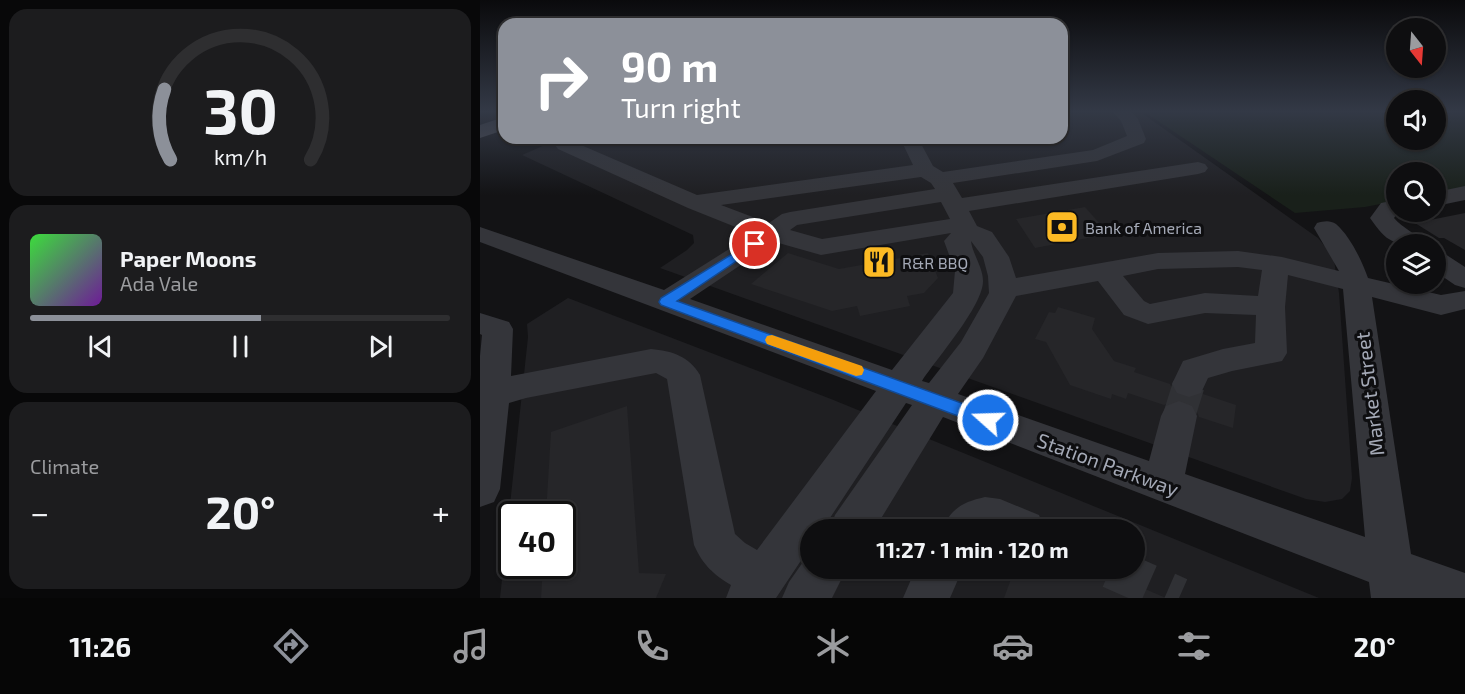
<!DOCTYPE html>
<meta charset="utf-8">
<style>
body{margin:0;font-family:"Exo 2",sans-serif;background:#1c1c1e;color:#f1f3f6;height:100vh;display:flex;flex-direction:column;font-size:22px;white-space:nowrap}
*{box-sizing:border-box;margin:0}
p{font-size:20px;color:#9b9c9f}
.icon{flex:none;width:33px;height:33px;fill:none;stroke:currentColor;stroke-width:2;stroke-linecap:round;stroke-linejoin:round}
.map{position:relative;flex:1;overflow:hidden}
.drawer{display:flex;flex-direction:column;gap:9px;padding:9px;background:#080809;width:480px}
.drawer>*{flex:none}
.banner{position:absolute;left:18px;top:18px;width:570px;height:126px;border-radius:18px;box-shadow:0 2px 4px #0004,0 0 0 2px #2e2e30;background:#8c9099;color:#fff;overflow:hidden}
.needle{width:39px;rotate:163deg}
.tools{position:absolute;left:906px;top:18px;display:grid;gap:12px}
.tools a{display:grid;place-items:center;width:60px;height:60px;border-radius:50%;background:#0e0e10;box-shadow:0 2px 4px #0004,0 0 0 2px #2e2e30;font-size:30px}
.speed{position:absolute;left:18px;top:501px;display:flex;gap:12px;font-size:30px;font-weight:700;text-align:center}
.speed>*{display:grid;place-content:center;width:78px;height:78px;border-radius:50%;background:#0e0e10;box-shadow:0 2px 4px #0004,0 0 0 2px #2e2e30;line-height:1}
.speed .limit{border:3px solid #111;border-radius:9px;background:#fff;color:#111}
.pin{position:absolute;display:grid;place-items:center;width:51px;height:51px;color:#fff;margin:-26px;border:3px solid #fff;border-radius:50%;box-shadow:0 2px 6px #0007}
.me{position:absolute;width:66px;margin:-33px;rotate:290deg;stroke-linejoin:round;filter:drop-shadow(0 0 4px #0008)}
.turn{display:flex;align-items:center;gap:21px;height:126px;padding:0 24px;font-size:27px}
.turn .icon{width:78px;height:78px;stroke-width:2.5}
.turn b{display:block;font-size:42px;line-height:51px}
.big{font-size:45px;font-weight:700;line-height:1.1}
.drawer .tile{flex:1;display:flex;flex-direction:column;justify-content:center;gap:9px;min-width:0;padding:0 21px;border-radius:18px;background:#1c1c1e}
.drawer .dial{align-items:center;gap:0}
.dial svg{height:156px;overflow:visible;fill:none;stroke:#2e2e30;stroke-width:7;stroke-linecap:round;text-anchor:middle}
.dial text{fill:#f1f3f6;stroke:none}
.song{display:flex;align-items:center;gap:18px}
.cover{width:72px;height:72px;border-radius:9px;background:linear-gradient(135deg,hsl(120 70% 55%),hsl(280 70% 35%))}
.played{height:6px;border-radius:3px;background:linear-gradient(90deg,#8c9099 55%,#2e2e30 55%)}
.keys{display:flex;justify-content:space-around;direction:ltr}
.heat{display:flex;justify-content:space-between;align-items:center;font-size:33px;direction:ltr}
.trip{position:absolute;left:320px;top:519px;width:345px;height:60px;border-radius:30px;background:#0e0e10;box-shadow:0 2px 4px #0004,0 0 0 2px #2e2e30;font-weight:700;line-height:60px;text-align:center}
.tab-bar{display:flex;height:96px;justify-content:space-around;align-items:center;background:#060606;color:#9b9c9f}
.tab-bar .icon{width:42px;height:42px}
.tab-bar .active{color:#8c9099}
.tab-bar b{font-size:27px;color:#f1f3f6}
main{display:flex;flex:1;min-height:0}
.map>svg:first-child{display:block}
.built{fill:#1f1f22;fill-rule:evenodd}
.green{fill:#19201a}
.building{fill:#262629}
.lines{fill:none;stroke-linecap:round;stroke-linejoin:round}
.minor-tunnel-far1{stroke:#303135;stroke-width:32;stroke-dasharray:32 16;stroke-linecap:butt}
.minor-tunnel{stroke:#303135;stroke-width:41;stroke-dasharray:41 20;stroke-linecap:butt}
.minor{fill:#34353a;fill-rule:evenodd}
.major{fill:#505159;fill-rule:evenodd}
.route{fill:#1a73e8;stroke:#114b97;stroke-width:1.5}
.slow{fill:#f59e0b}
.labels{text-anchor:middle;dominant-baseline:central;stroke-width:6;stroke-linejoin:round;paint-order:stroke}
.poi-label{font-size:16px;fill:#a4a9b6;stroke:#0e0e10;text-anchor:start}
.near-street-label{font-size:20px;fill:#a4a9b6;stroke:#0e0e10}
</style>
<main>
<section class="drawer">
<div class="tile dial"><svg viewBox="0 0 100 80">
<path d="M14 69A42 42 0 1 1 86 69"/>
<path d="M14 69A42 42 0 0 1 11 33" stroke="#8c9099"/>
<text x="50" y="56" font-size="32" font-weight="700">30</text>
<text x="50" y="72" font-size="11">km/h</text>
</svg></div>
<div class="tile">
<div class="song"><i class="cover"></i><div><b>Paper Moons</b><p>Ada Vale</p></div></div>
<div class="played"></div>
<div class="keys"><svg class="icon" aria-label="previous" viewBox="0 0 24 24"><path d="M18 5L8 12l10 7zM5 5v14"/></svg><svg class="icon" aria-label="pause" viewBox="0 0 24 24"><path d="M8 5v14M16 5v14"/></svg><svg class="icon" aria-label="next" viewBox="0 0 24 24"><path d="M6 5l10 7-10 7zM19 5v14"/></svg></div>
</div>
<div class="tile"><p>Climate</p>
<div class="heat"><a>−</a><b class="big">20°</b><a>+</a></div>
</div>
</section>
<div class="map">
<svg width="985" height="598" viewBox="0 0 985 598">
<rect width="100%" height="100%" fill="#131315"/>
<!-- built -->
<path class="built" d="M582 111H659L838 238 848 250 854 260 859 293 872 478 870 491 862 499 845 502 826 499 180 268 207 250 214 243 213 235 42 155 81 138H582Z
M88 298 351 399 839 598H20L48 337 47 324ZM32 514H82V566H32ZM330 530H654V568H330Z"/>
<!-- green -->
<path class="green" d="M663 111H916V140H956V111H985V189L956 194V172H916V201L885 207 815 213Z"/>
<!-- building -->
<path class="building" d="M605 207 629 234 555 248 536 219Z
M985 213V250L964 238H959L935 223Z
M308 253 359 269 448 253 458 278 444 293 427 296 430 306 380 316 377 306 352 311 271 284Z
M578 307 615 318 612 329 634 361 656 368 654 372 690 384 695 394 708 399 723 394 756 405 753 428 719 417 714 405 700 399 684 405 648 393 646 399 632 394 631 399 590 385 566 342 555 339 569 312 575 313Z
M147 406 159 573 186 574 176 598H61L63 566H82V514H66L71 432Z
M535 568H616L686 598H524Z"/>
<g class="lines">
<!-- minor-tunnel-far1 -->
<path class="minor-tunnel-far1" d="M699 416 709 384"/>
<!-- minor-tunnel -->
<path class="minor-tunnel" d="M631 568 699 598"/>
<!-- minor -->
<path class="minor" d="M632 111H651L658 119 666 139 664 143 617 161 473 183 482 198 718 162 725 164 728 168 725 172 718 174 489 211 497 226 512 232 529 257 536 278 678 253 758 251 802 257 859 271 834 228 837 223C844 221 850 220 856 224 870 236 882 261 888 278L961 295 985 291V309L961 315 892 297 931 554 985 573V598H891L889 582 463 417 394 530H349L355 515 432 405 426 403 342 530H330V547L296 598H246L251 585C233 574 223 565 214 545L187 379 176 373 46 398 29 403 20 489 14 502 0 507V356L2 335 0 334V313L29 322 33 329 31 376 171 349C192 351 209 356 220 375L255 534 265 543 277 550 396 391 0 242V227L184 290 273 234 208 208 78 149 75 145C83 135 98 138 109 138L101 145 217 195 433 165 420 138H438L453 166 463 172 613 150 647 136 641 121ZM441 177 451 183 455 189 310 212 302 214 289 223 241 205ZM461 202 470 219 342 239 310 230 317 225ZM471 233 464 241 475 271 473 293 412 370 210 299 295 242 341 255ZM491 241 503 257 508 276 509 293 481 342 449 383 442 381C457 358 503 306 503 281 503 267 492 253 491 241ZM758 267 782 270 778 296 725 293 670 304 664 301 643 276 678 269ZM808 275 863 289 885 537 705 474 717 416 712 406 699 401 686 406 681 416 669 461 478 394 503 358 536 296 618 281 644 315 668 324 725 313 776 315 775 343 743 349 703 361 692 384 697 393 709 397 721 393 728 378 752 371 802 361 807 353 805 307Z
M985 186V200L956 206V192Z
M916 200V212H924L917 214 914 218C922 228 937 233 943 244 913 244 908 244 890 218L901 203Z
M956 252 965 254 985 267V288L975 285 956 272Z
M505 497 520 499 559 515 565 530H462C471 508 483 502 505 497Z
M330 552V568H367L352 598H302L309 582Z
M436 568H483L470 598H423Z"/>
<!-- major -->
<path class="major" d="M24 117V130L0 138V125Z"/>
</g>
<!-- sky -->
<linearGradient id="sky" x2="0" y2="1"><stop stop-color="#0a0a0c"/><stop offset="0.57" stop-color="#333946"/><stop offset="1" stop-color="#333946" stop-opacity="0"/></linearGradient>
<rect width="985" height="195" fill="url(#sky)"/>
<!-- route -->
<path class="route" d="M275 240 281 244 279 246 197 301 515 415 517 420 515 425 508 427 502 425 181 305 179 302 181 298Z"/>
<!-- slow -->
<path class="slow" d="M292 335 382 366 384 370 382 375 376 376 287 344 285 340 287 336Z"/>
<!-- icons -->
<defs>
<g id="bank-square" transform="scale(1.725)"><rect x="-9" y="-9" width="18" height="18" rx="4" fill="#fcba24" stroke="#0e0e10"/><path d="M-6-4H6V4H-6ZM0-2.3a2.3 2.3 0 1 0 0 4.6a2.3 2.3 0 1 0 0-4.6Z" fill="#111"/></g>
<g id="restaurant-square" transform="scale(1.725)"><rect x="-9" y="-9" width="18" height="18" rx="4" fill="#fcba24" stroke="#0e0e10"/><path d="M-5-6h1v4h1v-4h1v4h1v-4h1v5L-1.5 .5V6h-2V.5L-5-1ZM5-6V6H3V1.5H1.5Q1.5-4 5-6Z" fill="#111"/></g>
</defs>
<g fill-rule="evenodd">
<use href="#bank-square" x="582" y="227"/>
<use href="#restaurant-square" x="399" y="262"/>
</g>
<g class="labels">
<!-- poi labels -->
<g class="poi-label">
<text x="605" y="227">Bank of America</text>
<text x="422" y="262">R&amp;R BBQ</text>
</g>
<!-- near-street labels -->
<g class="near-street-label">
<text transform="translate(889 394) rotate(-97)">Market Street</text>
<text transform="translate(628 464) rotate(20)">Station Parkway</text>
</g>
</g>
</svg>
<div class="tools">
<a><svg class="needle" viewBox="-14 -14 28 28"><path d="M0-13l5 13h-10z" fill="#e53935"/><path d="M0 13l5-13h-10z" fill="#9b9c9f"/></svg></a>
<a><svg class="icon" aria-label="sound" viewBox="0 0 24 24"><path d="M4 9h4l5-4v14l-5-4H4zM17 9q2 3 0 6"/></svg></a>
<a><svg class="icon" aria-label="search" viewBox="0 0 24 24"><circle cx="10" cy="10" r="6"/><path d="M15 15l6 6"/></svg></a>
<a><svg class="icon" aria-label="layers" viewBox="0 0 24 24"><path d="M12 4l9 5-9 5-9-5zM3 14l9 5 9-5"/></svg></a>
</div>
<div class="speed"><div class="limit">40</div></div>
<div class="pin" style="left:275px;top:244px;background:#d93025"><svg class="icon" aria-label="arrive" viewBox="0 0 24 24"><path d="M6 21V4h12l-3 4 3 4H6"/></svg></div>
<svg class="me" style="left:508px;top:420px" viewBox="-20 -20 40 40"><circle r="17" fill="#1a73e8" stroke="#fff" stroke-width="3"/><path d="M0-11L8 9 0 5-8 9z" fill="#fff"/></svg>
<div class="trip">11:27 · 1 min · 120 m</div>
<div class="banner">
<div class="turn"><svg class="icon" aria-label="right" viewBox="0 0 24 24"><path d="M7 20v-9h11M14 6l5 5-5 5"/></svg><div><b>90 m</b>Turn right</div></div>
</div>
</div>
</main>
<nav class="tab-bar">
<b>11:26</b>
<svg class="icon active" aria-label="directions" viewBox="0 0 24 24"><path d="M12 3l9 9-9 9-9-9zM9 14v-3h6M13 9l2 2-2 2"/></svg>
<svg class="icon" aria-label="music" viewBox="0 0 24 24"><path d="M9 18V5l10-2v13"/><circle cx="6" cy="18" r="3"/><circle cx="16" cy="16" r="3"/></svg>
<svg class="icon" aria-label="phone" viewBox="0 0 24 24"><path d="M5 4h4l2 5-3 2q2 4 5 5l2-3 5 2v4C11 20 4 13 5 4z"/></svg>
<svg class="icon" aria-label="climate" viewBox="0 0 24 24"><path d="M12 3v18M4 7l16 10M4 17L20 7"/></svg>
<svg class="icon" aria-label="car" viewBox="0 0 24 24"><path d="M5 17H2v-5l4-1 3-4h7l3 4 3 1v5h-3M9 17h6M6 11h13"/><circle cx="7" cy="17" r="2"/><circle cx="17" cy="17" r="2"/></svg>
<svg class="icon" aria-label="filters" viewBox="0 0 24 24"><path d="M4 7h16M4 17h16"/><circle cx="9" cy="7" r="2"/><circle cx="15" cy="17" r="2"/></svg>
<b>20°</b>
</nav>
